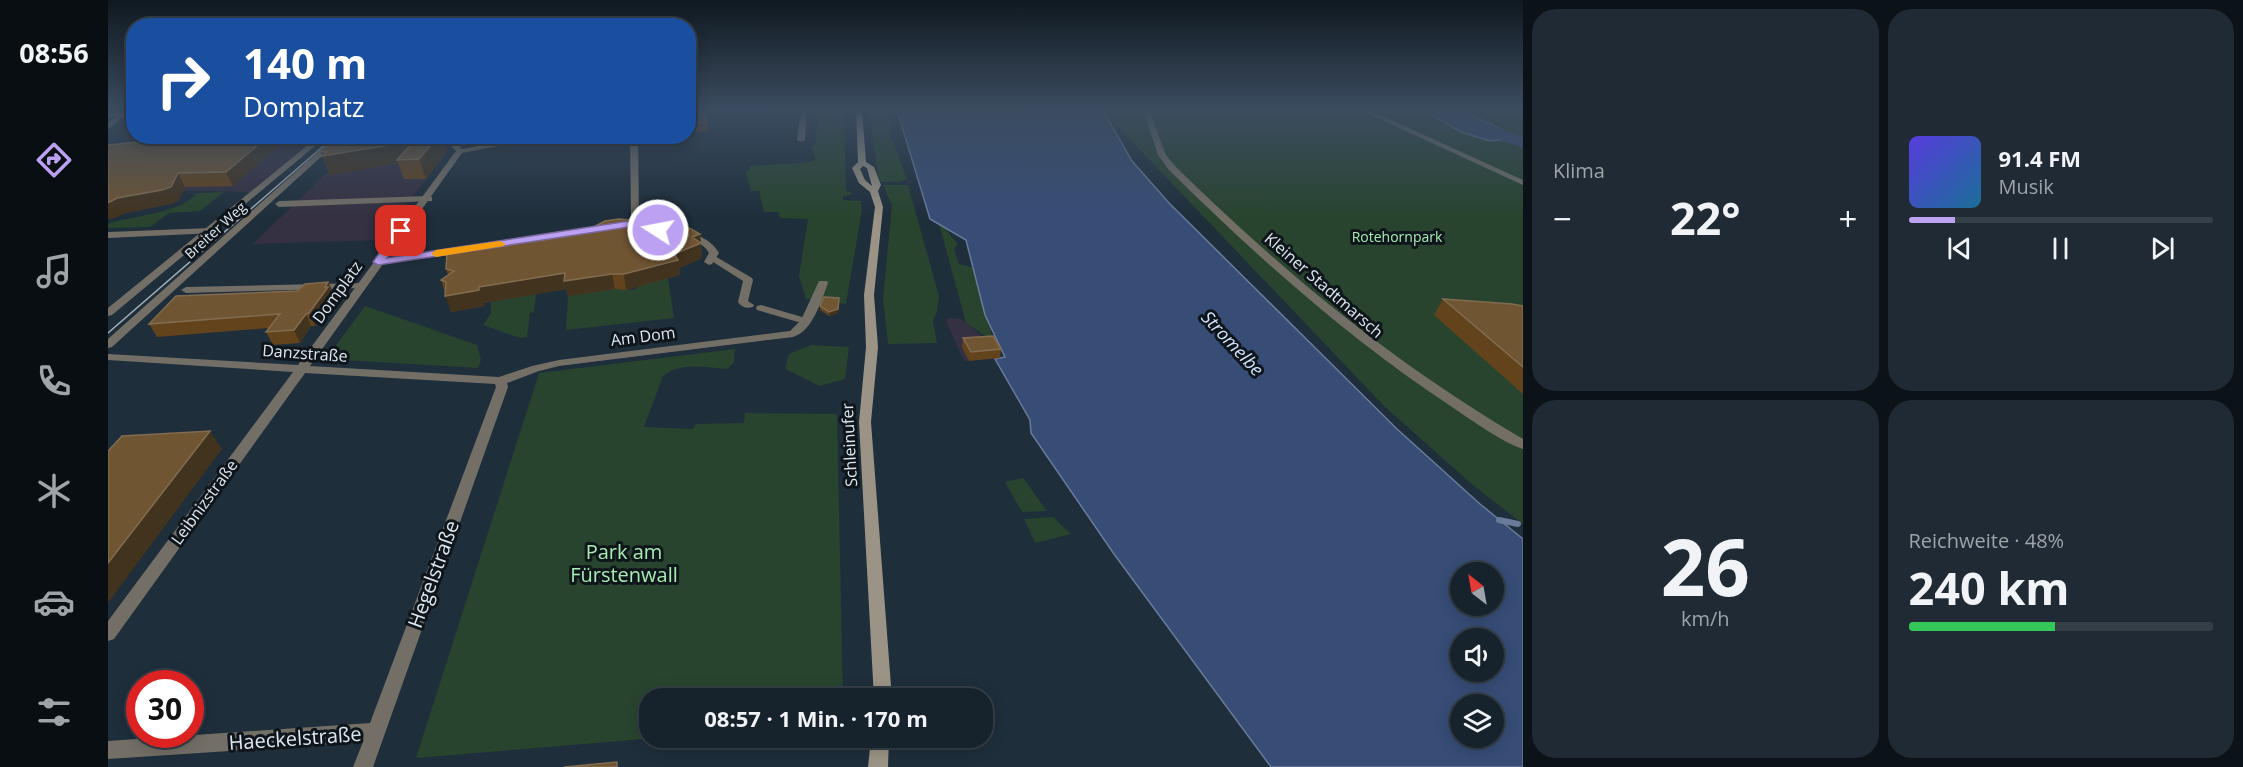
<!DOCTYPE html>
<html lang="de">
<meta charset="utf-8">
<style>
body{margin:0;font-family:"Open Sans",sans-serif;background:#1f2a34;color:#f1f3f6;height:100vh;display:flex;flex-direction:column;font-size:22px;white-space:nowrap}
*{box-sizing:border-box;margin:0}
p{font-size:20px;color:#9ea4a9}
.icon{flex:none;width:33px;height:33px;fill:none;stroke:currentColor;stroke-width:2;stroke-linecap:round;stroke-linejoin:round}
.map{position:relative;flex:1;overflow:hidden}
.details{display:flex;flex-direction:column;gap:9px;padding:9px;background:#0c1318;width:720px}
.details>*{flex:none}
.hud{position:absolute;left:18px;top:18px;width:570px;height:126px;border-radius:24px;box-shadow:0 3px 15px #0003,0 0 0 2px #353f48;background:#1a4fa0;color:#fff;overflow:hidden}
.needle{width:39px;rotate:329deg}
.fabs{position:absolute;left:1342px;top:562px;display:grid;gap:12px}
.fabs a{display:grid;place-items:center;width:54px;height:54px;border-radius:50%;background:#16222c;box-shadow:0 3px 15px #0003,0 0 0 2px #353f48;font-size:30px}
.speed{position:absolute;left:18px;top:670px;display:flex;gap:12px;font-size:30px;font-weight:700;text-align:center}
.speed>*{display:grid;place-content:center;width:78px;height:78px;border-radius:50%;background:#16222c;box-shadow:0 3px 15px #0003,0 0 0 2px #353f48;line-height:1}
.speed .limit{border:9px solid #d22;background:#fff;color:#111}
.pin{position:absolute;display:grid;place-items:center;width:51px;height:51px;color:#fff;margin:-26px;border-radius:12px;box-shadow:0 3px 9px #0006}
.me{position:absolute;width:66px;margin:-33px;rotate:281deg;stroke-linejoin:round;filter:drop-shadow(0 0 4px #0008)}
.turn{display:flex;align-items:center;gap:21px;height:126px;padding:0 18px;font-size:27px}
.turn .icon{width:78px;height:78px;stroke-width:2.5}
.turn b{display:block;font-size:42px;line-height:51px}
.big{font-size:45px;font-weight:700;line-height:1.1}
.details .card{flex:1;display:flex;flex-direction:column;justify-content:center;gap:9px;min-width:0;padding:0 21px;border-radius:24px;background:#1f2a34}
.details .dial{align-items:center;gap:0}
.dial b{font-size:78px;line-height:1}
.song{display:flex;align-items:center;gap:18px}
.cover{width:72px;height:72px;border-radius:9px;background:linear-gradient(135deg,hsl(250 70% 55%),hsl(200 70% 35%))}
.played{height:6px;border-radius:3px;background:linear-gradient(90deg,#bca0f2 15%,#353f48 15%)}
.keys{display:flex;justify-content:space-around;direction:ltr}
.heat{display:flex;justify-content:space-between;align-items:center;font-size:33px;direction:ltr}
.charge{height:9px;border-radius:4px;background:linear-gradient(90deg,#34c759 48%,#353f48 0)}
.details .tiles{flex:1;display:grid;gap:9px;grid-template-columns:repeat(2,1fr)}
.trip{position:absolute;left:531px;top:688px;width:354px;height:60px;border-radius:24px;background:#16222c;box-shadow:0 3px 15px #0003,0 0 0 2px #353f48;font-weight:700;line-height:60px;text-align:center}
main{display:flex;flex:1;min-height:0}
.menu{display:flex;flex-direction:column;width:108px;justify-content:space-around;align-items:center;background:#090e12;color:#9ea4a9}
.menu .icon{width:42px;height:42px}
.menu .active{color:#bca0f2}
.menu b{font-size:27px;color:#f1f3f6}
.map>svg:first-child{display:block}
.commercial{fill:#353142}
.green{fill:#28442e}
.water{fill:#374d76;stroke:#697b9b;stroke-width:1.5;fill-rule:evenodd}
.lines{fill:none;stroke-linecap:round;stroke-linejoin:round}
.stream{stroke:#697b9b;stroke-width:6}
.river{fill:#374d76;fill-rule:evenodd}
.pedestrian{fill:#736f66;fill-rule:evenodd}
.minor{fill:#736f66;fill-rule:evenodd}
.tertiary{fill:#736f66;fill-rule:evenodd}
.secondary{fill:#9b9486;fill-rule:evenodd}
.tram{stroke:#a2aeb8;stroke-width:1.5}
.wall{fill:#63431c}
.shaded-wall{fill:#42331f}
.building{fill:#705533;stroke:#816c50;stroke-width:1.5}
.route{fill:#bca0f2;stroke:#7a689d;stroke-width:1.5}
.slow{fill:#f59e0b}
.labels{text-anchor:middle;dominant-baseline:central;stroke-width:6;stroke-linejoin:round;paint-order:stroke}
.far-street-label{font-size:14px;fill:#dde7f0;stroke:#0f161b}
.far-park-label{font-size:14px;fill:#a6ecb3;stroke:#0f161b}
.street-label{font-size:16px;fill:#dde7f0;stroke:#0f161b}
.water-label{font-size:18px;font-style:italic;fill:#d3e2fe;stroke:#0f161b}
.near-park-label{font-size:20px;fill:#a6ecb3;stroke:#0f161b}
.near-street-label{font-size:20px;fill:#dde7f0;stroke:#0f161b}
</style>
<main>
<nav class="menu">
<b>08:56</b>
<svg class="icon active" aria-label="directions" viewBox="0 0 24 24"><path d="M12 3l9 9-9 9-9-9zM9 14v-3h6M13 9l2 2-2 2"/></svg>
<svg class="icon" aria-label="music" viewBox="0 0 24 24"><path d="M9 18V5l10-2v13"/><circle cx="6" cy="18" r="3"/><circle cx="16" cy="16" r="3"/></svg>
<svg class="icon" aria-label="phone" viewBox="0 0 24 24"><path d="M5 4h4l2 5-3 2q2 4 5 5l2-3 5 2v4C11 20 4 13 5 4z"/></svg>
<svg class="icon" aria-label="climate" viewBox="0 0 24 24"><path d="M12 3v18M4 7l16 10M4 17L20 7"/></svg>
<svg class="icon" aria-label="car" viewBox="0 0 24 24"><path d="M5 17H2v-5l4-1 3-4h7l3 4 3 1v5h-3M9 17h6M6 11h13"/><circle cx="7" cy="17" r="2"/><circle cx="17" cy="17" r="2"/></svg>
<svg class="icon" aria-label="filters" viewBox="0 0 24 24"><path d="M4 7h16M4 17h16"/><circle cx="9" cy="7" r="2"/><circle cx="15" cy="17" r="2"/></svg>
</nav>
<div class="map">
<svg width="1415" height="767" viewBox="0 0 1415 767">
<rect width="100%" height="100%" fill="#1e2e3b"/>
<!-- commercial -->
<path class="commercial" d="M43 136 210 137 144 192 51 190 0 195V144L40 140Z
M339 151 272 240 145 244 238 154Z
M841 318 853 319 885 345 892 357 856 361 838 321Z"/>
<!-- green -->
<path class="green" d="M711 110H736L738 191 743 192V195L735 196V200L753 201 754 210 738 304 698 299 691 276 700 219 672 218 670 212H656L651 191H643L637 171 642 170 641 166 704 162 708 159 703 146 707 145Z
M761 110H780L781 116H774L783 121V137L799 179 792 182H773L770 176Z
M994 110H1415V524L1366 486 1278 408Z
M775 185H800L831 296 829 312 825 321 829 343 780 344 775 298 784 205Z
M116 192 92 211 61 213 42 227 0 228V224L2 223C26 216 75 212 89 193Z
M829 216C836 226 842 236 850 244L846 249 851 264 871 269 885 341 858 323Z
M560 278 566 318 458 330 460 296 506 288 526 290 532 285Z
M428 294 426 312 422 313 419 337 412 338 375 325 383 313V302Z
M257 306 369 345 373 360 370 368 218 359Z
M703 345 741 347 737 379 712 386 677 369 681 354Z
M627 349 626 362 619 369C597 367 573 362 555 376L536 427 585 429 588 424 636 423 637 413 729 414 735 699H542V738H548L308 758 431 373Z
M915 478 939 511 914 512 897 482Z
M945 517 963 534 927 543 916 519Z"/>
<!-- water -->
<path class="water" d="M789 110H995L1024 161 1062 204 1289 429 1372 504 1415 539V767H1163L1006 554 923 433 922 420 887 359 897 357 877 315 858 240 822 219ZM1353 573H1386V606H1353ZM1353 639H1386V672H1353ZM1353 705H1386V738H1353Z
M1315 110H1349L1383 124 1407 138 1382 141 1353 132Z"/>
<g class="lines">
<!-- stream -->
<path class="stream" d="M1391 520 1410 524"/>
<!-- river -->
<path class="river" d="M1317 110H1342L1415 137V148L1319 114Z"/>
<!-- pedestrian -->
<path class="pedestrian" d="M321 196 324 197V201L171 207 167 204 171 201Z
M605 255 644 278 645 280 640 301 646 305 645 307C639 309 633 307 630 302L635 281 602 260V256Z
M253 283 257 284V288L78 293 73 290 78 287Z
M653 305 701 319 702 321 697 324 649 310 648 308 649 306Z"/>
<!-- minor -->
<path class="minor" d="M693 110H699L697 140 693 142 689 140Z
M1035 110H1041L1058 155 1067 166C1175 272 1284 362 1415 439V449C1397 444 1362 419 1344 407 1241 339 1149 257 1061 170L1050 155Z
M1252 110H1261L1415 180V185Z
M15 112 17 113V115L0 129V123L8 116 0 117V113Z
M350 136H357L352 147 354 149 425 136H443L354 153 279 258 491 227 495 230 491 233 275 264 202 366 391 377 424 366 451 360 682 331 693 320 711 281H719L720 283C713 301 705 331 685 337L451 366 431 371 399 383 400 387 265 767H245L255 742 0 759V741L262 723 388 387 387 384 197 373 6 639 0 641V621L185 372 0 360V354L190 365 348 151 344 147Z
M522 136H530L531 216 527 224 511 230 507 227 520 220 523 216Z
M103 228 108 231 106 233 0 238V232Z
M579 232C593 236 603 240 611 253L604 264 601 265 596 262 601 253C595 242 584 242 574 235Z"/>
<!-- tertiary -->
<path class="tertiary" d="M211 136H219L4 315 0 316V308Z
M228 136H236L4 347 0 348V339Z"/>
<!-- secondary -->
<path class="secondary" d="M748 110H754L758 162 766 167 773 185 770 191 775 207 766 295 770 347 763 422 784 699H766L751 422 758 347 756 295 767 207 762 192 751 183 744 168 750 162ZM755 166 759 168 764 186 757 180 752 169Z
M763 738H781L780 767H760Z"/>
<!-- tram -->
<path class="tram" d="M0 333 227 136"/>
</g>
<!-- wall -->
<path class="wall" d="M580 110 599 122 600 131 580 133Z
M182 136 125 186 77 187 70 201 62 204 17 213 6 218 0 219V145Z
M230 136H348L345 143H336L339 151 318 179H296L290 163 222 175 214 156Z
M537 226 592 234 594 258 571 268 572 275 518 290 507 289 460 296 458 289 375 303 376 306 343 312 333 280 340 275 338 269 371 250Z
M220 282 226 294 224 297 225 299 207 326H203L192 343 165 345 158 332 161 328 49 337 41 324 189 291Z
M1335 299 1415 306V394L1326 315Z
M731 302 730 313 721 316 712 310V306Z
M855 338 893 349 892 358 861 361 854 347Z"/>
<!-- shaded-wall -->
<path class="shaded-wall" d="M161 136H182L125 186 118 172Z
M331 136H335L339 151 318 179 311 159 289 160 290 163 222 175 213 152 306 141Z
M343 136H348L345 143Z
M355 136H393L357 143Z
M70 173 77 187 70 201 62 204 17 213 6 218 0 219V203Z
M592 234 594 258 571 268 572 275 518 290 516 274 566 254 584 237Z
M457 273 504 274 507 289 460 296 458 289 375 303 376 306 343 312 337 296 371 287Z
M220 282 226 294 224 297 225 299 207 326 201 313Z
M731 298 730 313 721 316V312Z
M198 314 203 326 192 343 186 330Z
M102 431 114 449 0 603V563Z"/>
<!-- building -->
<path class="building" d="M580 110H596L599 122 580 123Z
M35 136H161L118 172 70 173 63 187 54 190 9 198 0 203V145L30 142Z
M230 136H331L311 159 289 160 306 141 214 156 219 152H213Z
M511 219 534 221 537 226 557 222 576 225 592 234 584 237 593 243 566 254 570 260 516 274H504L456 281 457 273 371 287V290L337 296 338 282 333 280 346 271 338 269 339 252 370 247V250L472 234 497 221Z
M220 282 217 287H220L201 313 198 314 186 330 158 332 172 314 41 324 68 296 189 291 197 284Z
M716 297 731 298 730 309 721 312 712 306Z
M1335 299 1404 304 1415 306V367Z
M885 336 893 349 863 352 855 338Z
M102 431 0 563V451L14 436Z
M509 762V767H456Z"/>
<!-- sky -->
<linearGradient id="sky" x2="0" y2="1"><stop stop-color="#101920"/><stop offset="0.5" stop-color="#3b4c60"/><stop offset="1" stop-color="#3b4c60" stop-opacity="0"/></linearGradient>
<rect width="1415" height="218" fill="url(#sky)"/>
<!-- route -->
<path class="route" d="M521 221 555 230 550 233 521 227 270 265 265 262 289 228 293 227 298 231 279 258Z"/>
<!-- slow -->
<path class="slow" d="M392 241 397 244 396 246 328 257 323 254 328 250Z"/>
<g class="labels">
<!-- far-street labels -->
<g class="far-street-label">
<text transform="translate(107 230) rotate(-42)">Breiter Weg</text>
</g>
<!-- far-park labels -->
<g class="far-park-label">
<text x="1289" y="236">Rotehornpark</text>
</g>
<!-- street labels -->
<g class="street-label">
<text transform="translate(1216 285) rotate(41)">Kleiner Stadtmarsch</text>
<text transform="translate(229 292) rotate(-54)">Domplatz</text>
<text transform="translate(535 336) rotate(-7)">Am Dom</text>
<text transform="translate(197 353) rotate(4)">Danzstraße</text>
<text transform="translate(741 445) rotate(-93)">Schleinufer</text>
<text transform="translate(96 502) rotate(-54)">Leibnizstraße</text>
</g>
<!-- water labels -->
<g class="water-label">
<text transform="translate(1125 343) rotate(47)">Stromelbe</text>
</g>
<!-- near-park labels -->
<g class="near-park-label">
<text x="516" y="551">Park am<tspan x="516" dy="23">Fürstenwall</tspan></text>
</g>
<!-- near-street labels -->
<g class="near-street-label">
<text transform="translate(325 574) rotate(-70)">Hegelstraße</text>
<text transform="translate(187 738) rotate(-4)">Haeckelstraße</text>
</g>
</g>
</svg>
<div class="fabs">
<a><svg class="needle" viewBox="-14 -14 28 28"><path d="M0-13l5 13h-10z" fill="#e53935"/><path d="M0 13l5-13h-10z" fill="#9ea4a9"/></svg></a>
<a><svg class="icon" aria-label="sound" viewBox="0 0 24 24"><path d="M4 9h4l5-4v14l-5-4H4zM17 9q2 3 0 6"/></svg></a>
<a><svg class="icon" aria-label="layers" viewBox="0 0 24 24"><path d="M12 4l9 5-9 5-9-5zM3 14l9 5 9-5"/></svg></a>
</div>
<div class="speed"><div class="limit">30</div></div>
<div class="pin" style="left:293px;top:231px;background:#d93025"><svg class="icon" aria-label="arrive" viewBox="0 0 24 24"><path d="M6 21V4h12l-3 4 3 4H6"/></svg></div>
<svg class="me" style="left:550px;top:230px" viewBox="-20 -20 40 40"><circle r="17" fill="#bca0f2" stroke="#fff" stroke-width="3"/><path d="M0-11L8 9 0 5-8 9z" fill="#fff"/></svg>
<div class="trip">08:57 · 1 Min. · 170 m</div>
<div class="hud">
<div class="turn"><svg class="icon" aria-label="right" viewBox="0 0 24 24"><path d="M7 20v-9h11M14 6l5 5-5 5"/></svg><div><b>140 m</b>Domplatz</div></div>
</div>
</div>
<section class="details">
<div class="tiles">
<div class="card"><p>Klima</p>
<div class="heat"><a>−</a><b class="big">22°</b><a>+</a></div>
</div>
<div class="card">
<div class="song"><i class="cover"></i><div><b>91.4 FM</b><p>Musik</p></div></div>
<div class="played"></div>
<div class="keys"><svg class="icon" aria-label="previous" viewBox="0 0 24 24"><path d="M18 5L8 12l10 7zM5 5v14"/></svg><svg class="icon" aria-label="pause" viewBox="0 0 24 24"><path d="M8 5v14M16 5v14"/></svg><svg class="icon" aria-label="next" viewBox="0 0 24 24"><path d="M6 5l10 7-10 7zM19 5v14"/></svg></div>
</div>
<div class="card dial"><b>26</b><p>km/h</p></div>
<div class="card"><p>Reichweite · 48%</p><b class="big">240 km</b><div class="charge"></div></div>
</div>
</section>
</main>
